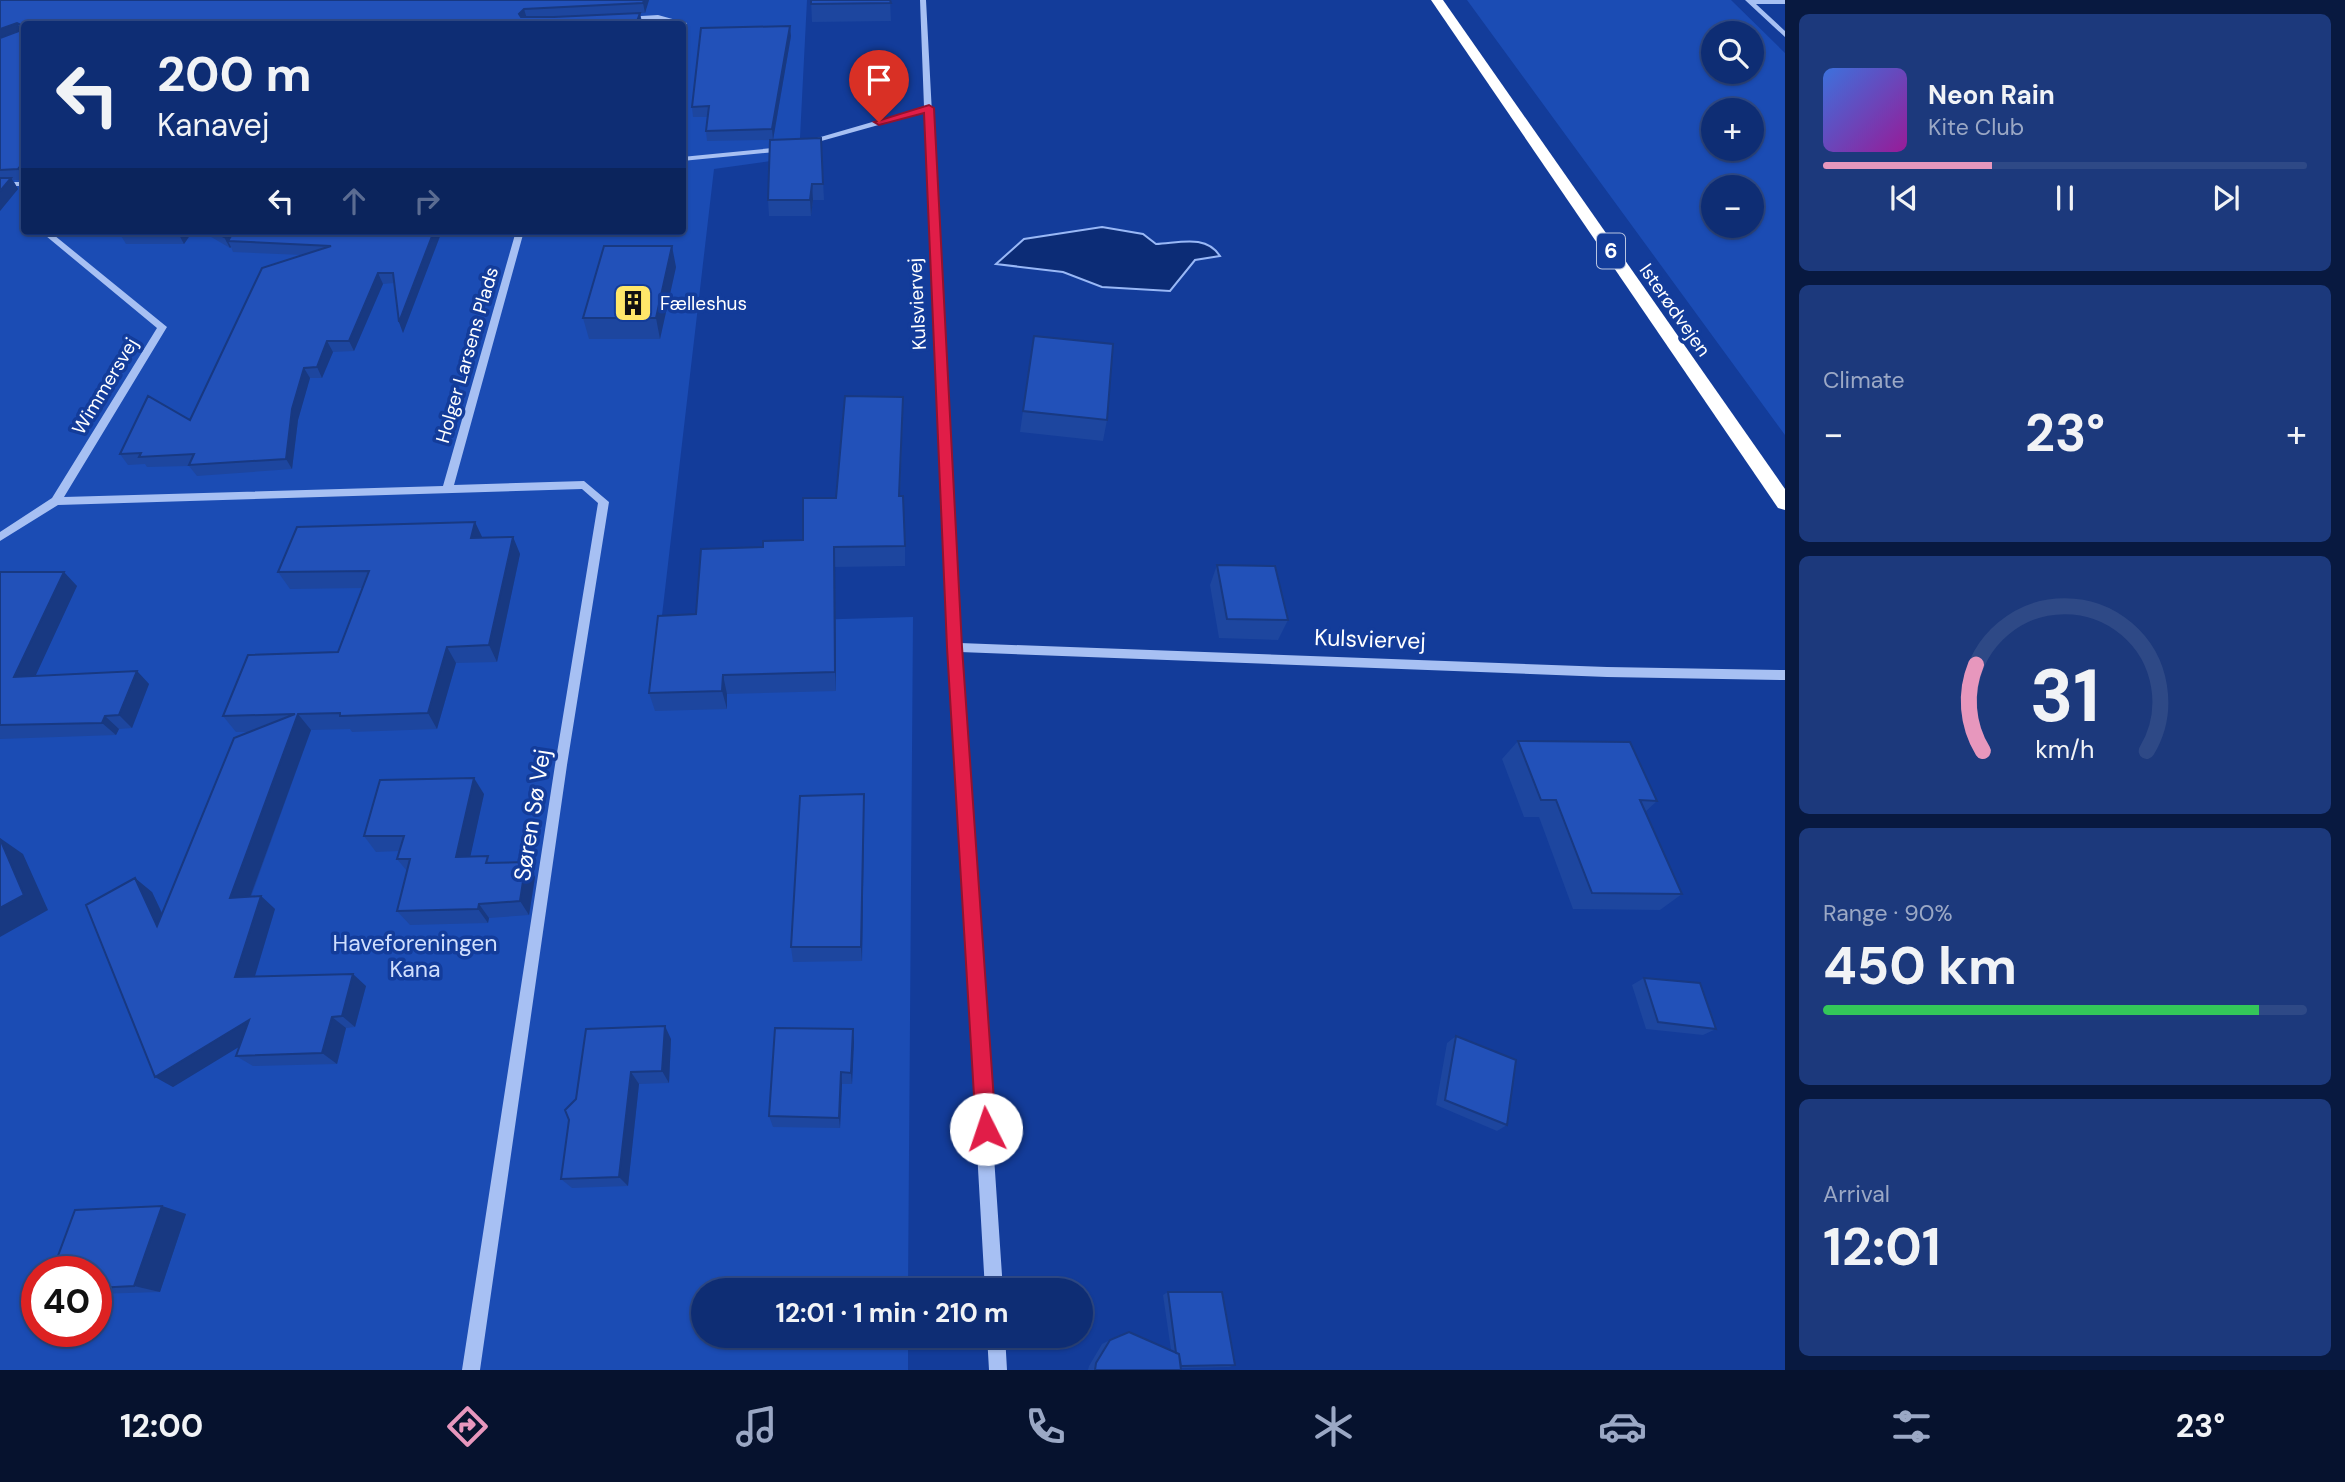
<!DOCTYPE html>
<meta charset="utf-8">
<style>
body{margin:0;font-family:"DM Sans",sans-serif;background:#1c397c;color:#f1f3f6;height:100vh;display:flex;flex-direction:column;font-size:26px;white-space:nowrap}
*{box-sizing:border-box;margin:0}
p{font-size:23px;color:#9ba8c5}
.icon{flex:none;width:38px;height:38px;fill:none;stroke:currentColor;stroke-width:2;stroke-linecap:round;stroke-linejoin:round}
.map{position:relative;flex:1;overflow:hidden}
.panel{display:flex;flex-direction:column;gap:14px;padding:14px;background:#081940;width:560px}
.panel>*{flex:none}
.guide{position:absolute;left:21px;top:21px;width:665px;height:214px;border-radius:7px;box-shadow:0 2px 5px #0004,0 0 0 2px #2e4986;background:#0e2d74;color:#f1f3f6;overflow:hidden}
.tools{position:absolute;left:1701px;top:21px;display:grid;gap:14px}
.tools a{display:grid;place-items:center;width:63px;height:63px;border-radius:50%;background:#0e2d74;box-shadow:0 2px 5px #0004,0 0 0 2px #2e4986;font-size:35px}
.speed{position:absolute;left:21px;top:1256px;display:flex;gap:14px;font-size:35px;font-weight:700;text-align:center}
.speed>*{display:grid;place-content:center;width:91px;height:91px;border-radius:50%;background:#0e2d74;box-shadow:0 2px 5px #0004,0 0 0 2px #2e4986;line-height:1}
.speed .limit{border:10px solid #d22;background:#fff;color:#111}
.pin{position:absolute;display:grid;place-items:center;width:60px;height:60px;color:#fff;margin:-72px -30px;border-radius:50% 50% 50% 0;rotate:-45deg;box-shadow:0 0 7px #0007}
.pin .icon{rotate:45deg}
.me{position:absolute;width:77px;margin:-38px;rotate:356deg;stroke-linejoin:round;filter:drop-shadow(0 0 5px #0008)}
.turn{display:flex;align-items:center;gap:24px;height:147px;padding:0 21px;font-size:32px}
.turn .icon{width:91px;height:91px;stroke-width:2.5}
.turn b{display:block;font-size:49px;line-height:60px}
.lanes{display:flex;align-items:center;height:66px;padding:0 21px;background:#0003;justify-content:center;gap:35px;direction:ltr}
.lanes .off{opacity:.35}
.big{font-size:52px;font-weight:700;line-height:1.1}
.panel .card{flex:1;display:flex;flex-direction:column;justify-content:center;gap:10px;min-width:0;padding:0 24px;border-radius:10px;background:#1c397c}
.panel .dial{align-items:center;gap:0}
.dial svg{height:182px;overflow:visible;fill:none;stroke:#2e4986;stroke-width:7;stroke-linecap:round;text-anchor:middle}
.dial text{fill:#f1f3f6;stroke:none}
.song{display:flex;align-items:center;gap:21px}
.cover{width:84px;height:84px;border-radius:10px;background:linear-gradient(135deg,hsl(220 70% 55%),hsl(300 70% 35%))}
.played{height:7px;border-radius:4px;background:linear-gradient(90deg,#e797bd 35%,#2e4986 35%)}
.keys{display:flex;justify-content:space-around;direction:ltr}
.heat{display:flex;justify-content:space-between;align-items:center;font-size:38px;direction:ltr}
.charge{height:10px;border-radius:5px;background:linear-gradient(90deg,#34c759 90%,#2e4986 0)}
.trip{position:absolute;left:691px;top:1278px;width:402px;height:70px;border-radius:35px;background:#0e2d74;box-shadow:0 2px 5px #0004,0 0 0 2px #2e4986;font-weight:700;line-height:70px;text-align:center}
.menu{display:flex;height:112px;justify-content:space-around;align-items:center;background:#06122e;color:#9ba8c5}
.menu .icon{width:49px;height:49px}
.menu .selected{color:#e797bd}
.menu b{font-size:32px;color:#f1f3f6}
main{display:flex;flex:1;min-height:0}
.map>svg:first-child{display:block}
.green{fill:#1b4cb4;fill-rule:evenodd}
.water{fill:#0c2c76;stroke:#99b8f6;stroke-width:2}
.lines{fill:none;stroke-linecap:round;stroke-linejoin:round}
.minor{fill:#a7c0f3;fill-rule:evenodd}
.highway{fill:#fff;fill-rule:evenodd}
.wall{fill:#1d469f}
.shaded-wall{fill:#183982}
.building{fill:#2251b9;stroke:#183982;stroke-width:2}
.route{fill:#e11d48;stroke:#92132f;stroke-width:2}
.labels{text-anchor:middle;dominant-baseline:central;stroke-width:7;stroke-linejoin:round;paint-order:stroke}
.far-poi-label{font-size:19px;fill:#fff;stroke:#133c9a;text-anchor:start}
.far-street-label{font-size:19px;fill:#fff;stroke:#133c9a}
.shield{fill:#133c9a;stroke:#b8c4e1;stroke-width:2}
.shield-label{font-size:21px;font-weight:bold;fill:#fff}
.street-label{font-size:23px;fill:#fff;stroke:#133c9a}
.park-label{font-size:23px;fill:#cfdefd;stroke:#133c9a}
</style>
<main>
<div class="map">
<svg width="1785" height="1370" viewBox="0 0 1785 1370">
<rect width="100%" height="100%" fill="#133c9a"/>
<!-- green -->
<path class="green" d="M0 0H807L799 157 714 169 661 624 913 617 908 1290H704V1335H908V1370H0ZM24 24H682V231H24ZM37 1272H96V1332H37Z
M1467 0H1731L1785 53V435ZM1713 33H1752V72H1713ZM1713 110H1752V149H1713ZM1713 187H1752V226H1713Z"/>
<!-- water -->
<path class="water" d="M1102 227 1143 234 1156 244C1179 243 1206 234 1220 256L1195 260 1170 291 1102 287 1063 272 996 264 1024 239Z"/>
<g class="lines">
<!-- minor -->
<path class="minor" d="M920 0H926L960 643 1607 667 1785 670V680L1607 677 960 652 1003 1290H985L948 647 925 112 807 145 800 143 924 107Z
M1745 0H1785V4H1756L1785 31V37Z
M658 15 687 23 684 37 682 38V24L658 19 625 21 622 19 625 17Z
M783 147H786V151L682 161V157Z
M0 182H24V186H0Z
M40 231H49L167 327 64 497 443 486 516 231H524L454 485 584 481 609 502 567 765 480 1370H462L555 765 598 503 582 489 58 505 0 541V532L52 498 157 328Z
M987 1335H1005L1007 1370H989Z"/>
<!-- highway -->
<path class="highway" d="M1431 0H1443L1785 489V510L1778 508Z"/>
</g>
<!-- wall -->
<path class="wall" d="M0 0H649L645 13H640L642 22 24 24V180H13L18 189 0 211Z
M811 0H890L891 21 812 22Z
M791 36 773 140 821 138 824 200H813L811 216H769L768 200 771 140 707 141 706 131 707 117H693L692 107Z
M193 231 184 244H126L120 234Z
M201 231H442L403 333 399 322 394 283 383 284 354 351 333 352 322 378H310L298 420 292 469 197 476 189 466 147 467 145 464 128 465 120 454 190 420 303 255 233 252 231 247 230 248Z
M676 267 660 339H589L583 318Z
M1023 411 1107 420 1103 441 1020 432Z
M903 417 900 496 905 546V566L835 567 836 691 727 694V709L655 711 649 693 696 614 763 547 803 540 836 498Z
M475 522 482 538 513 537 520 554 497 662 456 663 437 729 352 732 350 729 311 730 251 897 261 896 275 909 255 976 366 986 355 1027 346 1028 337 1064 253 1066 236 1056 240 1046 173 1087 155 1077 152 892 162 913 250 732H236L223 716 338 652 363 588 290 589 278 572Z
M1217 565 1288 620 1278 640 1219 638 1210 585Z
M0 572 77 586 35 676 137 671 149 684 132 728 119 729 116 735 0 739Z
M1518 741 1657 801 1645 812 1682 894 1660 910 1573 909 1539 817H1524L1502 759Z
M484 794 470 856 492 863 526 862 535 877 529 915 489 918 488 923 410 925 397 911 407 871 397 859 399 851 376 852 364 836Z
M864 811 862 961 793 962 791 947Z
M1644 978 1716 1029 1703 1035 1646 1029 1632 985Z
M853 1029 854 1042 852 1084H842L840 1128 773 1127 769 1116Z
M1456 1036 1507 1125 1497 1131 1436 1105 1447 1043Z
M671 1039 669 1083 639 1084 628 1186 572 1188 561 1179 576 1099Z
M162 1206 186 1214 160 1292 96 1294V1272Z
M1168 1292 1235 1365 1229 1367 1181 1368V1370H1088L1089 1366 1102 1344 1110 1340 1171 1350 1163 1295Z"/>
<!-- shaded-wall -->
<path class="shaded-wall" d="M644 0H649L645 13 643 3Z
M524 9 527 19 521 24 519 14Z
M640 13 641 24H636Z
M17 23 23 33 0 41V29Z
M790 26 791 36 773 140 772 129Z
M24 162V179L18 169Z
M11 178 18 189 0 211V191Z
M812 184 813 200 811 216 810 200Z
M180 231H193L184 244 178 233Z
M228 231H241L228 241 231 247 230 248 224 237Z
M434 231H442L403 333 399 322Z
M672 246 676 267 660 339 656 318Z
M378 273 383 284 354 351 349 341Z
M327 341 333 352 322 378 317 367Z
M304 368 310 378 298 420 292 469 286 459 292 409Z
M475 522 483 539 471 538Z
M513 537 520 554 497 662 489 645Z
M834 547 835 567 836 691 835 672Z
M64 572 77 586 29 690 14 677Z
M447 647 456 663 437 729 428 713Z
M137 671 149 684 132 728 119 715Z
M723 675 727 694V709L722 691Z
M298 714 311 730 245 911 230 898Z
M105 716 119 729 116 735 102 723Z
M474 778 484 794 467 872 456 857Z
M864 794V811L862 961 861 947Z
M0 838 23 854 48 910 0 937Z
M526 862 535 877 529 915 520 901Z
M135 878 152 892 174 939 157 926Z
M261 896 275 909 251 989 235 977Z
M479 904 489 918 488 923 478 909Z
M353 974 366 986 355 1027 342 1016Z
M332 1017 346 1028 337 1064 322 1053Z
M249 1020 265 1031 173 1087 155 1077Z
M665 1026 671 1039 669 1083 662 1071Z
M853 1029 854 1042 852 1084 851 1073Z
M631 1072 639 1084 628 1186 619 1177Z
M841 1072 842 1084 840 1128 839 1118Z
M162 1206 186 1214 160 1292 134 1286Z"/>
<!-- building -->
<path class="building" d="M0 0H644L643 3 524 9 519 14 521 17H554L640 13 636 24H24V162L18 169 0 170V38L19 31 21 25 17 23 0 29Z
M811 0H890L891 3 811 4Z
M790 26 772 129 706 131 709 106 692 107 701 28Z
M821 138 823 184H812L810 200H768L770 140Z
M0 178H11L0 191Z
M122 231H180L178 233 120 234Z
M213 231H228L224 237Z
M234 231H434L399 322 393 273H378L349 341H327L317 367 304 368 292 409 286 459 189 465 194 454 139 457 141 453 120 454 148 396 190 420 262 268 331 246 228 241Z
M604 246H672L656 318H583Z
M1034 336 1113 344 1107 420 1023 411Z
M845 396 903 397 899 496H903L905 546 834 547 835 672 723 675 722 691 649 693 658 616 696 614 701 549 763 547V541L803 540V498H836Z
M475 522 471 538 513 537 489 645 447 647 428 713 340 716V713L298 714 230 898 261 896 235 977 353 974 342 1016 332 1017 322 1053 236 1056 249 1020 155 1077 86 905 135 878 157 926 234 738 295 714 223 716 248 655 338 652 369 571 278 572 297 527Z
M1217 565 1275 566 1288 620 1227 619Z
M0 572H64L14 677 137 671 119 715 105 716 102 723 0 725Z
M1518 741 1630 742 1657 801 1640 800 1682 894 1592 893 1556 800H1541Z
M474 778 456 857 488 856 486 863 526 862 520 901 479 904 478 909 397 911 410 859H397L404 836H364L380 780Z
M864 794 861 947H791L800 796Z
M0 839 24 895 0 908Z
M1644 978 1700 983 1716 1029 1658 1022Z
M665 1026 662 1071 631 1072 619 1177 561 1179 569 1120 565 1110 576 1099 586 1029Z
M775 1028 853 1029 851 1073 841 1072 839 1118 769 1116Z
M1456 1036 1516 1060 1507 1125 1445 1100Z
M162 1206 134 1286 96 1288V1272H52L75 1210Z
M1168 1292H1222L1235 1365 1181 1366 1179 1354 1176 1353Z
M1129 1332 1179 1354 1181 1370H1095L1096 1363 1110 1340Z"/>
<!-- route -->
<path class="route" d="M929 105 934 108 962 647 996 1129 993 1136 986 1139 979 1136 976 1129 947 647 924 113 879 125 874 122Z"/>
<!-- icons -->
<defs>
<g id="building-square" transform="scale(2.0125)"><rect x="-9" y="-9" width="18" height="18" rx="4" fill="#ffe769" stroke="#133c9a"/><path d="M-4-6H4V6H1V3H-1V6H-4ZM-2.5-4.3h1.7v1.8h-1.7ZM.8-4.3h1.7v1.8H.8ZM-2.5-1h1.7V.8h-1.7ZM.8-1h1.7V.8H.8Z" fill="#111"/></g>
</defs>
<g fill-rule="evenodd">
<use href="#building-square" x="633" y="303"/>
</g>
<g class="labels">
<!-- far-poi labels -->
<g class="far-poi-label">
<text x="660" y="303">Fælleshus</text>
</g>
<!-- far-street labels -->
<g class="far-street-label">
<text transform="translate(917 304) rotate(-93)">Kulsviervej</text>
<text transform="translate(1675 310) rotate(55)">Isterødvejen</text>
<text transform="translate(467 355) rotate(-74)">Holger Larsens Plads</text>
<text transform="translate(105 386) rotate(-59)">Wimmersvej</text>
</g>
<!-- shield labels -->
<rect class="shield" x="1597" y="233.5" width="28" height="35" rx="5"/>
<g class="shield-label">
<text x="1611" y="251">6</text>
</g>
<!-- street labels -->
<g class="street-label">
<text transform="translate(1370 639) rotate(2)">Kulsviervej</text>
<text transform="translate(532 815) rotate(-81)">Søren Sø Vej</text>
</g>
<!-- park labels -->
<g class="park-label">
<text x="415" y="943">Haveforeningen<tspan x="415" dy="26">Kana</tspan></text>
</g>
</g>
</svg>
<div class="tools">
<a><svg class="icon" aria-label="search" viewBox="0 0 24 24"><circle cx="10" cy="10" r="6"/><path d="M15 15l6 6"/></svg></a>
<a>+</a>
<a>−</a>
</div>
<div class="speed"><div class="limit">40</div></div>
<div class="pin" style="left:879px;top:122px;background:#d93025"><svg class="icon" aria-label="arrive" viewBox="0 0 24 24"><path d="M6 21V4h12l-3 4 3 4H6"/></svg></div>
<svg class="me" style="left:986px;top:1129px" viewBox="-20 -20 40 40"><circle r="19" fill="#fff"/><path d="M0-13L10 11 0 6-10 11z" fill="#e11d48"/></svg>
<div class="trip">12:01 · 1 min · 210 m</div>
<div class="guide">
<div class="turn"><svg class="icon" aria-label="left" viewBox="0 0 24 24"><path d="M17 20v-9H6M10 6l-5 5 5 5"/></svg><div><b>200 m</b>Kanavej</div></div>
<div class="lanes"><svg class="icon" aria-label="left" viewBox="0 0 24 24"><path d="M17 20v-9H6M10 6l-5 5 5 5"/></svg><svg class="icon off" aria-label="ahead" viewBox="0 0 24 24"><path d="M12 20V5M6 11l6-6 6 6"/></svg><svg class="icon off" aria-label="right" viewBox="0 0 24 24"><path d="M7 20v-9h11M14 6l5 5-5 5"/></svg></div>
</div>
</div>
<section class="panel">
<div class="card">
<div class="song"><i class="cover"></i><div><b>Neon Rain</b><p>Kite Club</p></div></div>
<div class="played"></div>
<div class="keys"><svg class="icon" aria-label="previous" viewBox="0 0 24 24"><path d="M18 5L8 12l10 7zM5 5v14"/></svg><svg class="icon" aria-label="pause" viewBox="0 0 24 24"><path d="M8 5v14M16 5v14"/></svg><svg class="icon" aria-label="next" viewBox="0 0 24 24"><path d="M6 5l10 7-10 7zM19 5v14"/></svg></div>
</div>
<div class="card"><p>Climate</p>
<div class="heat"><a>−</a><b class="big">23°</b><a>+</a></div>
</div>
<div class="card dial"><svg viewBox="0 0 100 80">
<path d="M14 69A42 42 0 1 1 86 69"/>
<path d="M14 69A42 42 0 0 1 11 31" stroke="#e797bd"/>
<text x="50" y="56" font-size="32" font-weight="700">31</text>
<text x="50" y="72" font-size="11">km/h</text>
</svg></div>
<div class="card"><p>Range · 90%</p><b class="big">450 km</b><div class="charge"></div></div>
<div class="card"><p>Arrival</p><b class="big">12:01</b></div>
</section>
</main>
<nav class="menu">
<b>12:00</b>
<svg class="icon selected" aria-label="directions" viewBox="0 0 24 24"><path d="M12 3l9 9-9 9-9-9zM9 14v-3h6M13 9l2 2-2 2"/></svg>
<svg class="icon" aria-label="music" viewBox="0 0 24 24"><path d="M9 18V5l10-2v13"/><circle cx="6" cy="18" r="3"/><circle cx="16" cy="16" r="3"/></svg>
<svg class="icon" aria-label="phone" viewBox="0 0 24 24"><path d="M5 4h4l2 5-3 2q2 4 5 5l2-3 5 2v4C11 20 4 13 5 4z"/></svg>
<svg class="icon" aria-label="climate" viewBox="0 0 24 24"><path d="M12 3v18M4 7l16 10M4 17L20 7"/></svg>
<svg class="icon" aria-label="car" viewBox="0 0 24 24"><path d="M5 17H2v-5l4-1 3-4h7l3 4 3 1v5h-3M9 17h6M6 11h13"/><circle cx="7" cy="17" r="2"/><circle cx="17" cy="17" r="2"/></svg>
<svg class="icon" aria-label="filters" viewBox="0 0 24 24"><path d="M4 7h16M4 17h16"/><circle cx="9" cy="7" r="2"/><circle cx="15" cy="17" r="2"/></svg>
<b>23°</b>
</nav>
